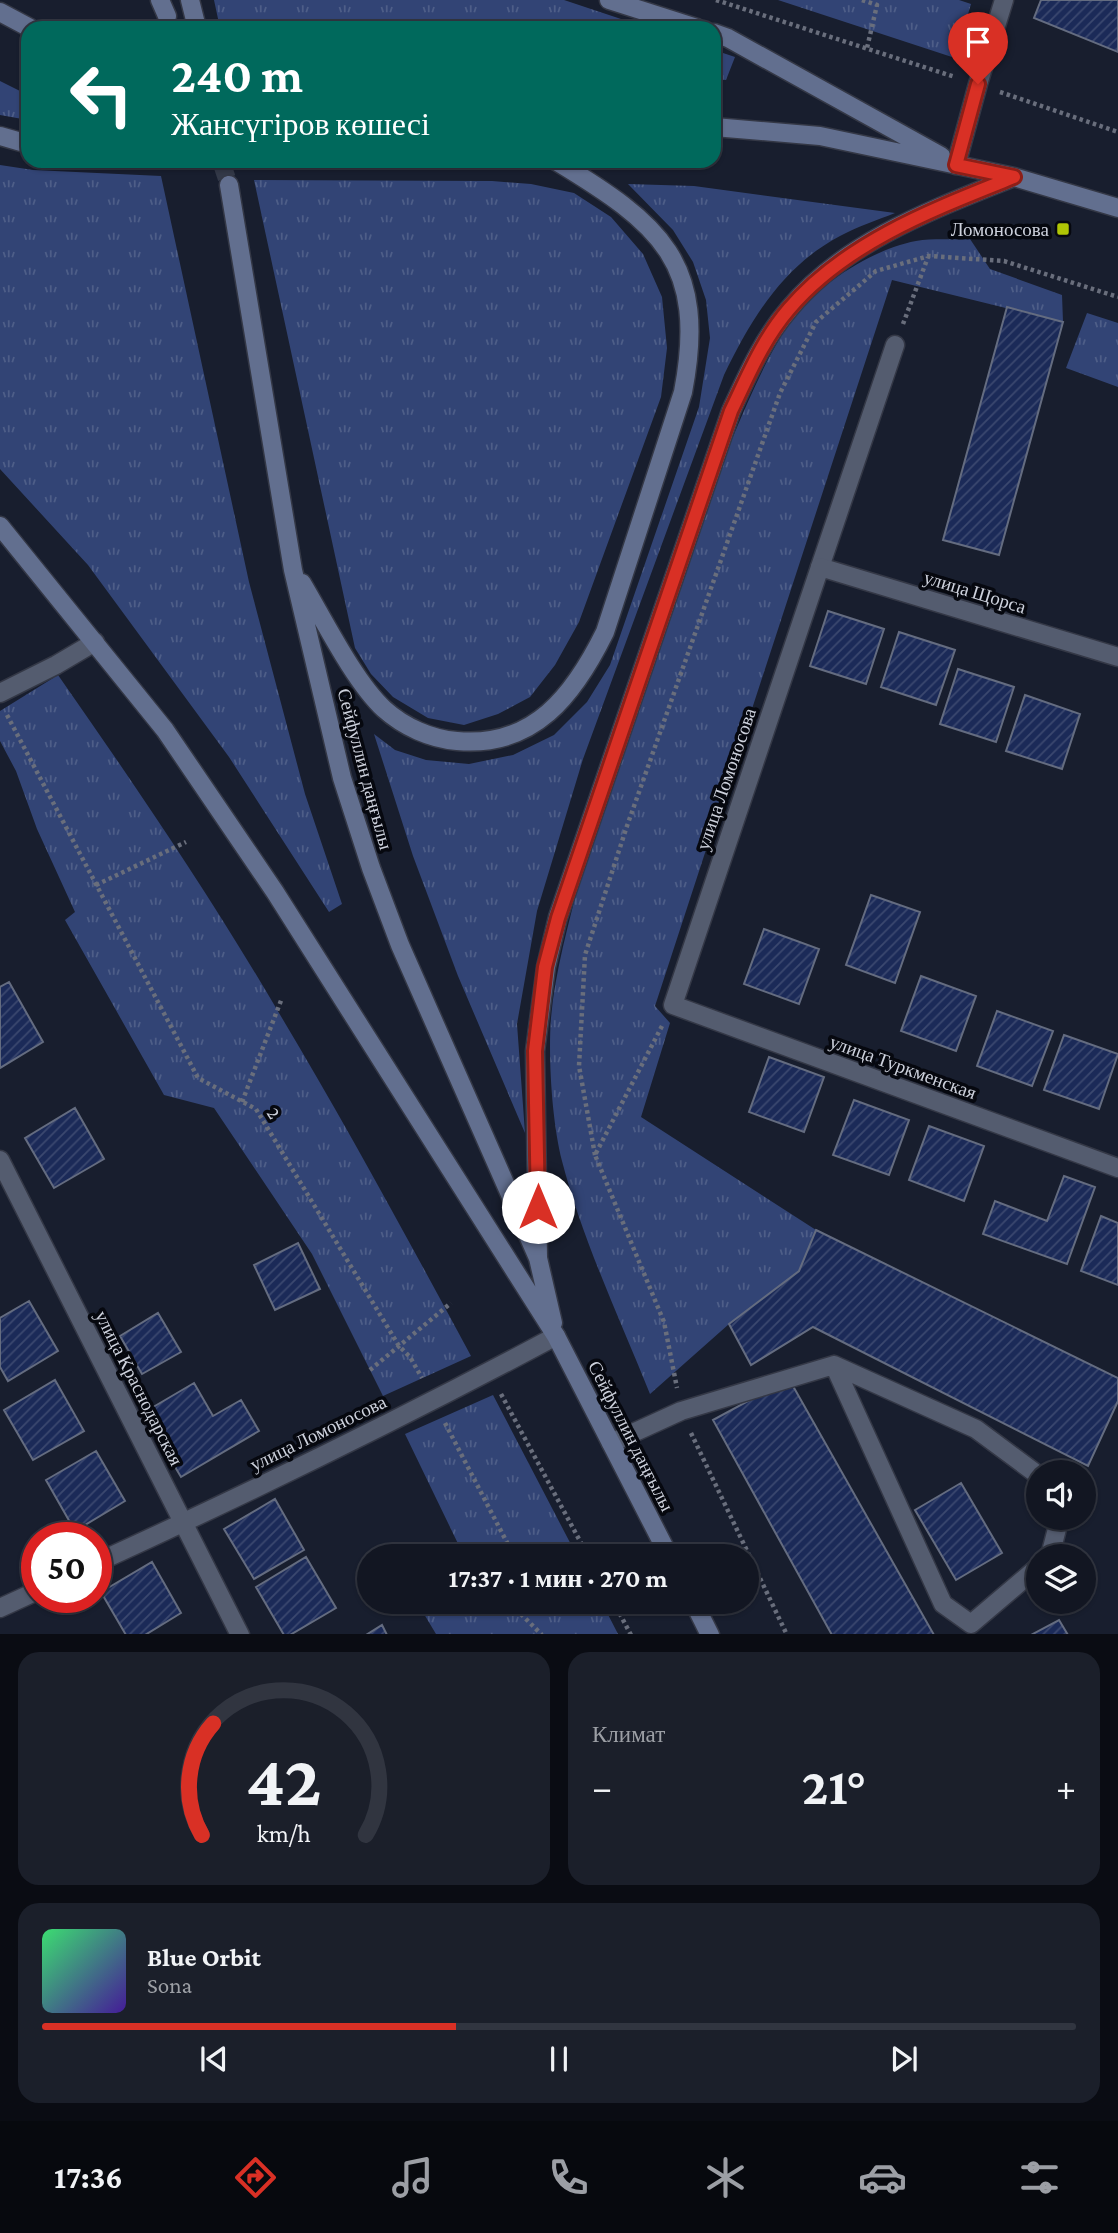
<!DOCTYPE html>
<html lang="ru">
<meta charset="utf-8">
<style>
body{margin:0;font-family:"Crimson Pro",serif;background:#1b1f2a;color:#f1f3f6;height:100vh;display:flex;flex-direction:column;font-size:26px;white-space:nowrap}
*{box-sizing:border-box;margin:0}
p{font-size:23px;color:#9c9fa5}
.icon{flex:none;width:38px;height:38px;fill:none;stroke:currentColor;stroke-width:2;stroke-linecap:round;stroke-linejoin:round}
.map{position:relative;height:1634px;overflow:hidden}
.sheet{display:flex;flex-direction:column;gap:18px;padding:18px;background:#0a0c13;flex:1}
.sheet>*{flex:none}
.hud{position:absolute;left:21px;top:21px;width:700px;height:147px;border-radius:21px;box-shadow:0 2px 5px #0004,0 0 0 2px #313540;background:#00695c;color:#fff;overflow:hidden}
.buttons{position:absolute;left:1026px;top:1460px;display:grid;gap:14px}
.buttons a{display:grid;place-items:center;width:70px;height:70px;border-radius:50%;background:#121622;box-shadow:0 2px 5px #0004,0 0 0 2px #313540;font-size:35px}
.speed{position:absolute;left:21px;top:1522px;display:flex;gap:14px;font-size:35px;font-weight:700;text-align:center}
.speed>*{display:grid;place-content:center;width:91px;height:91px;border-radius:50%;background:#121622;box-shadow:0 2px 5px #0004,0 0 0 2px #313540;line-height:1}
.speed .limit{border:10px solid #d22;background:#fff;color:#111}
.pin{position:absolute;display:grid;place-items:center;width:60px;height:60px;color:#fff;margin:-72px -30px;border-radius:50% 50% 50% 0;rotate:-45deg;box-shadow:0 0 7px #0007}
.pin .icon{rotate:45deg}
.me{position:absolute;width:77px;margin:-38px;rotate:0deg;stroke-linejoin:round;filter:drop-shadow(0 0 5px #0008)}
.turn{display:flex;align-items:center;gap:24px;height:147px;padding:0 35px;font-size:32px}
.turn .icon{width:91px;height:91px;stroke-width:2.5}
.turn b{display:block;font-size:49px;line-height:60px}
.big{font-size:52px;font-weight:700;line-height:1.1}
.sheet .tile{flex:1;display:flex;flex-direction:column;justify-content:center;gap:10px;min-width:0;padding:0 24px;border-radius:21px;background:#1b1f2a}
.sheet .dial{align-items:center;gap:0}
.dial svg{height:182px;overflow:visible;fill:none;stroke:#313540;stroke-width:7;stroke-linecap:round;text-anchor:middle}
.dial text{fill:#f1f3f6;stroke:none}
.song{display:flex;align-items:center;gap:21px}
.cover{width:84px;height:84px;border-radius:10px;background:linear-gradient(135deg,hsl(140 70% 55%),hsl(260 70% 35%))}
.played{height:7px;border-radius:4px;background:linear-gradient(90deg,#d93025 40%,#313540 40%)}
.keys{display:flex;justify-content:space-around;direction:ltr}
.heat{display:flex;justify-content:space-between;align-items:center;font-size:38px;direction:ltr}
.sheet .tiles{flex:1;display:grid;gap:18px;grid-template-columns:1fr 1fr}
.tile:last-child{grid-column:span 2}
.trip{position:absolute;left:357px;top:1544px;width:402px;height:70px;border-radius:35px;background:#121622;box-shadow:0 2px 5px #0004,0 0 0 2px #313540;font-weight:700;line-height:70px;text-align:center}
.dock{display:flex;height:112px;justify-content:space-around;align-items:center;background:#07090e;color:#9c9fa5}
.dock .icon{width:49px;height:49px}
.dock .on{color:#d93025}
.dock b{font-size:32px;color:#f1f3f6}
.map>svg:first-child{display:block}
.grass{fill:url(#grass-tufts)}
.building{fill:url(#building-hatch);stroke:#646c80;stroke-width:2}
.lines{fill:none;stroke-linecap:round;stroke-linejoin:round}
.secondary-tunnel{stroke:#333948;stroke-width:18;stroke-dasharray:18 9;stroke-linecap:butt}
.lane-casing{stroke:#343846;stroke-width:21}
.street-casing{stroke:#343846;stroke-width:21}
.secondary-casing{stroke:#343846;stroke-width:21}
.path{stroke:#696e7c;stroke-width:4.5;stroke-dasharray:3.5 3.5;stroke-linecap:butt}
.lane{stroke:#545c6f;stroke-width:18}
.street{stroke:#545c6f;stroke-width:18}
.secondary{stroke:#626f8f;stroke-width:18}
.route-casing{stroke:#8d1f18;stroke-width:18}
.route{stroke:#d93025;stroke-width:12}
.poi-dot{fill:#afc505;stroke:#06080f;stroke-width:2.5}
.labels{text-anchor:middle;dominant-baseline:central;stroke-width:7;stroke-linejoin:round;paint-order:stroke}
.poi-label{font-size:19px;fill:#cdd1dc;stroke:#06080f;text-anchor:end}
.street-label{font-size:19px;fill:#cdd1dc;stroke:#06080f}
</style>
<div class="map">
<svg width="1118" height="1635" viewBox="0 0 1118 1635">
<defs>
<pattern id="grass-tufts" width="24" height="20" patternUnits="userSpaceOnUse" patternTransform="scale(1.75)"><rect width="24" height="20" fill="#324475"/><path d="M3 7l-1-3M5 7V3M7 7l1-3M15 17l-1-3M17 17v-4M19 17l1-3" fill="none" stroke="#4e5e88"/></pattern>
<pattern id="building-hatch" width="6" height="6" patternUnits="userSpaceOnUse" patternTransform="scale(1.75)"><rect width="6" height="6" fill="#1b2a58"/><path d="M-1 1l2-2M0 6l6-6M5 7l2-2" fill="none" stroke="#3b486f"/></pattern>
</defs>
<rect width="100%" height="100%" fill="#181e2e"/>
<!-- grass -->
<path class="grass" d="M214 0H564L648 28H220Z
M778 0H959L971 4 955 58Z
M714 50 735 57 726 80 714 79Z
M0 81 28 95V120L0 115Z
M0 165 33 170 161 176 249 582 305 794 342 904 329 912 229 757 88 565 0 469Z
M254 180 492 181 531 184 574 193 611 217 643 254 662 297 667 348 661 397 579 622 555 665 530 697 498 714 464 725 428 718 393 697 371 674 355 648Z
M628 184 694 186 895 213C877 220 857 227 840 236 783 266 751 319 724 375L583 759 537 911 517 1024 525 1133 458 976 413 856 374 734 395 750 426 760 469 764 513 755 554 735 587 702 610 665 699 407 710 338 706 300 693 262 673 230Z
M970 239 990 269 1062 295 1063 322 892 280 655 1006 670 1023 641 1117 816 1230 799 1271 729 1324 650 1394C620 1319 582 1239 562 1161 552 1122 548 1058 551 1018 555 971 569 923 580 878L732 439C748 401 764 363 786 328 812 288 869 250 916 241 933 238 952 240 970 239Z
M1087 313 1118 323V387L1066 368Z
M58 675C135 785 211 897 279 1013 346 1125 409 1241 471 1356L383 1396 312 1254 214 1108 164 1095 65 920 75 912 37 829 16 771 0 741V711Z
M493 1395 577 1556H464L405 1434Z
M446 1601H601L618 1634H436L424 1614Z"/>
<!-- building -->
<path class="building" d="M1041 0H1118V52L1034 18Z
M1007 307 1063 322 999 555 943 540Z
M828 611 884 629 866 684 810 666Z
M899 632 955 650 936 705 881 687Z
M958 669 1014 687 996 742 940 724Z
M1025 695 1080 714 1062 769 1006 751Z
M871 895 920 912 895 983 846 965Z
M764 929 819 949 799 1004 744 984Z
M921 976 976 996 956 1051 901 1031Z
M9 982 43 1042 0 1068V987Z
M997 1011 1053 1031 1032 1086 977 1066Z
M1064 1035 1118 1054 1099 1109 1044 1090Z
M769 1057 824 1077 804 1132 749 1112Z
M854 1100 909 1120 889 1175 833 1155Z
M75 1108 104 1159 54 1188 25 1138Z
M929 1126 984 1146 964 1201 909 1180Z
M1064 1176 1095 1187 1067 1264 983 1234 995 1201 1047 1221Z
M1101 1216 1118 1223V1285L1081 1271Z
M816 1230 1118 1378V1401L1088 1466 813 1327 751 1365 729 1324 799 1271Z
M298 1243 320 1289 275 1310 254 1265Z
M29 1301 58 1351 8 1381 0 1367V1318Z
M158 1313 181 1352 142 1374 120 1336Z
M789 1379 934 1635H832L713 1420Z
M55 1380 84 1431 33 1460 4 1410Z
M194 1383 213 1416 241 1400 259 1431 181 1477 143 1413Z
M96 1451 125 1501 75 1531 46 1480Z
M961 1483 1002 1553 956 1580 915 1510Z
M275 1499 304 1550 254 1579 224 1529Z
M306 1557 336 1608 290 1635H284L256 1587Z
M152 1562 181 1613 145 1635H126L101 1592Z
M1059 1620 1068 1635H1031Z
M382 1625 387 1635H366Z"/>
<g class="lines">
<!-- secondary-tunnel -->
<path class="secondary-tunnel" d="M221 161 229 185"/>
<!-- lane casing -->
<g class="lane-casing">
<path id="lane" d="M820 567 895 345
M834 1365 943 1604 971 1624 1038 1567
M611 1443 681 1411 834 1365 976 1429 1038 1475
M1050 1556 1060 1517"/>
</g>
<!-- street casing -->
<g class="street-casing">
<path id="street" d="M956 165 978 84 1004 0
M1118 657 820 567 673 1005 1118 1168
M0 693 56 665 95 642
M0 1160 240 1635
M96 1563C251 1492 405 1417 556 1336
M0 1608 37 1591"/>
</g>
<!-- secondary casing -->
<g class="secondary-casing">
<path id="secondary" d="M160 0 167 16
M190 0 197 28
M609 0 697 28
M0 12 30 28
M714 33 728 38 941 156
M714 127 820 136 1014 177 1118 208
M0 136 28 144
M229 185 293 570 342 778 371 868 400 945 538 1258 553 1323
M0 526 165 730 275 892 556 1336 669 1556
M302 583C324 620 354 681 384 709 404 727 431 739 457 741 534 748 574 695 605 632L683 392C708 262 660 224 556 161
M538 1258 535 1051 546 967 558 917 731 411C747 376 763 339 789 309 845 241 934 209 1014 177
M693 1601 710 1635"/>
</g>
<!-- path -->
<path class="path" d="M716 0 955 77
M862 0 877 5 867 48
M1000 92 1118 132
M903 324 928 257
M7 715 198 1078 256 1109 399 1346 410 1357 422 1378
M96 885 186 842
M662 1026 595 1155 664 1322 677 1388
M242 1102 282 998
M595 1155 579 1066 585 955 627 826 780 393 816 322 876 271 929 256 1004 261 1118 297
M370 1370 451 1303
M501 1394 588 1556
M445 1423 514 1556
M691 1433 787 1635
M516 1601 519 1612 542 1635
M613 1601 631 1635"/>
<!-- lane -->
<use href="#lane" class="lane"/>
<!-- street -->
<use href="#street" class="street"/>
<!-- secondary -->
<use href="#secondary" class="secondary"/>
</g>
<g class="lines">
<!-- route casing -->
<g class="route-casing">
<path id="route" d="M538 1207 535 1051 545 967 558 918 731 411C748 376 763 339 789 309 846 242 934 209 1014 177L956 165 978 84"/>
</g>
<!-- route -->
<use href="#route" class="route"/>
</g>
<!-- markers -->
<rect class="poi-dot" x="1056" y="222" width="14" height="14" rx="3.5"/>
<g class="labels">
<!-- poi labels -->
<g class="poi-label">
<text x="1049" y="229">Ломоносова</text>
</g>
<!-- street labels -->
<g class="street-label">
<text transform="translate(975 592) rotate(17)">улица Щорса</text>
<text transform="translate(365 769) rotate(75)">Сейфуллин даңғылы</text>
<text transform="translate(726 779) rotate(-71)">улица Ломоносова</text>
<text transform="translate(903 1067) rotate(20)">улица Туркменская</text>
<text transform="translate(274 1113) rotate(57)">2</text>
<text transform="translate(139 1388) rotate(63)">улица Краснодарская</text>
<text transform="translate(318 1433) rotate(-26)">улица Ломоносова</text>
<text transform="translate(631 1436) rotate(63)">Сейфуллин даңғылы</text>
</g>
</g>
</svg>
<div class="buttons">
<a><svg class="icon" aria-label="sound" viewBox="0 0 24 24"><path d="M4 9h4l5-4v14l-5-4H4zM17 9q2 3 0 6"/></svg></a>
<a><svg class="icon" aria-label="layers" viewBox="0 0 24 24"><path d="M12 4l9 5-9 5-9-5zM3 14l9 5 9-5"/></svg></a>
</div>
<div class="speed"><div class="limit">50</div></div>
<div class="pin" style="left:978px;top:84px;background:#d93025"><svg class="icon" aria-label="arrive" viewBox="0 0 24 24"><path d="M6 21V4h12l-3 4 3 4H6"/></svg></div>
<svg class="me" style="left:538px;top:1207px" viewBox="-20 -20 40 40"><circle r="19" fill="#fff"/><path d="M0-13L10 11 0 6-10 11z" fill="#d93025"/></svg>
<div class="trip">17:37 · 1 мин · 270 m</div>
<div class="hud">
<div class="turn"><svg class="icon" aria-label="left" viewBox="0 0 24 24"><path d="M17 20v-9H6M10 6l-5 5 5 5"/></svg><div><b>240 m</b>Жансүгіров көшесі</div></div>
</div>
</div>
<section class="sheet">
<div class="tiles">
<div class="tile dial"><svg viewBox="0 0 100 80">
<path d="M14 69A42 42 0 1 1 86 69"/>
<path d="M14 69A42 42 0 0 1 19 20" stroke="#d93025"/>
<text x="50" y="56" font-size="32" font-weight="700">42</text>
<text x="50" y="72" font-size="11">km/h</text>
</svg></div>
<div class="tile"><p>Климат</p>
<div class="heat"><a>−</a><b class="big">21°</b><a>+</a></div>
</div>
<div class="tile">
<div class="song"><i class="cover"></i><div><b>Blue Orbit</b><p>Sona</p></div></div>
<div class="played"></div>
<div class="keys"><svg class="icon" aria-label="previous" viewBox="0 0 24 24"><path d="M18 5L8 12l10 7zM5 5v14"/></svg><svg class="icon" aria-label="pause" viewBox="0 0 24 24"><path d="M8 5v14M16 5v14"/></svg><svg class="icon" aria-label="next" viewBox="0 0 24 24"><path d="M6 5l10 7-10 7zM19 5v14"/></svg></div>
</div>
</div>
</section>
<nav class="dock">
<b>17:36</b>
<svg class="icon on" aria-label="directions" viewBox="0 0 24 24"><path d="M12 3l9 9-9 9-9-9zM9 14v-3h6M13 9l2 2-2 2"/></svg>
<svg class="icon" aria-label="music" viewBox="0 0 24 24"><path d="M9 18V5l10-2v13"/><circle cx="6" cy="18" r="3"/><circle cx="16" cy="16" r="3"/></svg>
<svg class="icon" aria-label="phone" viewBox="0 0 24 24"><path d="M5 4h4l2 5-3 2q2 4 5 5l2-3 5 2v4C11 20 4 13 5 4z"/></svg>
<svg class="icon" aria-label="climate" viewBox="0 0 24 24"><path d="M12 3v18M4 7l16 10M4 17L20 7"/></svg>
<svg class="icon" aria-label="car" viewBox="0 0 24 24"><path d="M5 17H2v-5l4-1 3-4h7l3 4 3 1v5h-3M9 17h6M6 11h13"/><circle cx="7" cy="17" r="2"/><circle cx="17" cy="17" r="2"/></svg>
<svg class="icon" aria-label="filters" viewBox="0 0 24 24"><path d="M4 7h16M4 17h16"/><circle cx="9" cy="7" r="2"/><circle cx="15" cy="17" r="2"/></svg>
</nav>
